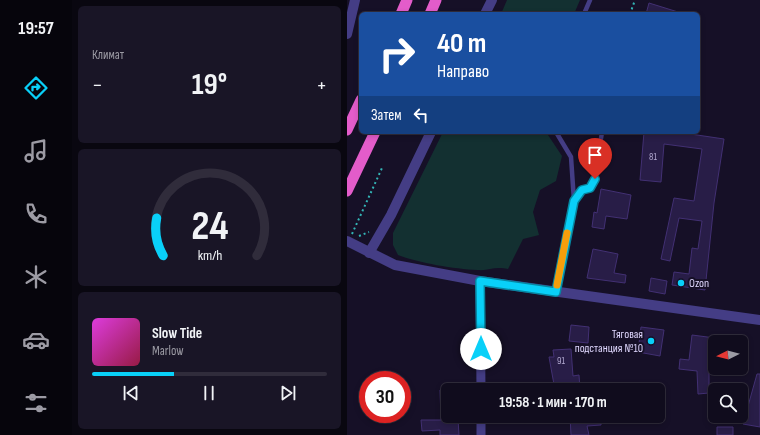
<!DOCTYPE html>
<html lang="ru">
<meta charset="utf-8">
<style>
body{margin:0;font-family:"Sofia Sans Condensed",sans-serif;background:#191526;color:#f1f3f6;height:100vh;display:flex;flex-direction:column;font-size:15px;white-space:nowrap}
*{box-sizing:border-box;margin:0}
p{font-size:13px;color:#9c9ba4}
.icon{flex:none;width:22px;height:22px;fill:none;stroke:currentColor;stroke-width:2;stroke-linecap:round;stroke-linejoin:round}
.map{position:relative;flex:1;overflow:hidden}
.drawer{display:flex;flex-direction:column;gap:6px;padding:6px;background:#090710;width:275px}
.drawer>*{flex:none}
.banner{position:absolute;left:12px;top:12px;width:341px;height:122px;border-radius:6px;box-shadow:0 2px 6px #0003,0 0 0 1px #302c3b;background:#1a4fa0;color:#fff;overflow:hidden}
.needle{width:26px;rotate:264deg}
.tools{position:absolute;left:361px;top:335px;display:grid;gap:8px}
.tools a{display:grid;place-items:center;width:40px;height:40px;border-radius:6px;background:#100c1d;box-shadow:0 2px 6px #0003,0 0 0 1px #302c3b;font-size:20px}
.speed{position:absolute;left:12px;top:371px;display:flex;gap:8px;font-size:20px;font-weight:700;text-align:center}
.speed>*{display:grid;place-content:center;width:52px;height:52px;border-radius:50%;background:#100c1d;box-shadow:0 2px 6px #0003,0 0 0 1px #302c3b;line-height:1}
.speed .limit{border:6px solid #d22;background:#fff;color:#111}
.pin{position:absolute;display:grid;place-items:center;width:34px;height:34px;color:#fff;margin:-41px -17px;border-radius:50% 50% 50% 0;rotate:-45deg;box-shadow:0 0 4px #0007}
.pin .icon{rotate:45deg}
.me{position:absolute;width:44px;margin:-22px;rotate:0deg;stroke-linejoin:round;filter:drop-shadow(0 0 3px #0008)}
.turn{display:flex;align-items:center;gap:14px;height:84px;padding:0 12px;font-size:18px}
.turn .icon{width:52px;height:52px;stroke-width:2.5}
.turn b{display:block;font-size:28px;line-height:34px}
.then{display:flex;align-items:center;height:38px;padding:0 12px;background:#0003;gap:8px;font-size:15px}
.big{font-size:30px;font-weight:700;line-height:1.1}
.drawer .card{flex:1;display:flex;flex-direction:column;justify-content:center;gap:6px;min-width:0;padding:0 14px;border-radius:6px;background:#191526}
.drawer .dial{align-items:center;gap:0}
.dial svg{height:104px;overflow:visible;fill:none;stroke:#302c3b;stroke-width:7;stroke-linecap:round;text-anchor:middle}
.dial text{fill:#f1f3f6;stroke:none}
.song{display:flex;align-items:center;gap:12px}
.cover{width:48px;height:48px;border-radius:6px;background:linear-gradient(135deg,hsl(300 70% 55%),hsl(340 70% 35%))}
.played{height:4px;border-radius:2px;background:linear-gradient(90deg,#09d0f8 35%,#302c3b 35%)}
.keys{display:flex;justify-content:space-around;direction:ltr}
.heat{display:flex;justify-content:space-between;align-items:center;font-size:22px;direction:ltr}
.trip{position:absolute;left:94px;top:383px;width:224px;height:40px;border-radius:6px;background:#100c1d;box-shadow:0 2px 6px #0003,0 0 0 1px #302c3b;font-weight:700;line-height:40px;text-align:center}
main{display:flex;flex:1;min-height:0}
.dock{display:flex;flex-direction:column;width:72px;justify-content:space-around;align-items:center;background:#06050c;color:#9c9ba4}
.dock .icon{width:28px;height:28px}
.dock .on{color:#09d0f8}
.dock b{font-size:18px;color:#f1f3f6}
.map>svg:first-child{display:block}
.green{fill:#133031}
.building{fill:#281d47;stroke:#423073}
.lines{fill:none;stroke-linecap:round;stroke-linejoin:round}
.path{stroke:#33b5b6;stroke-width:2;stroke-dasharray:2 3;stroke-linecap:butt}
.service{stroke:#443d85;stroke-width:4.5}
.minor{stroke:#443d85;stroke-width:9}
.tertiary{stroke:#443d85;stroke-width:10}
.trunk{stroke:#e35cca;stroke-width:11}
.route-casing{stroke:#0687a1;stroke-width:10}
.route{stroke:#09d0f8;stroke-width:7}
.slow{stroke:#f59e0b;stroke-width:7}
.poi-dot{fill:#09d0f8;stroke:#161027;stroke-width:1.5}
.labels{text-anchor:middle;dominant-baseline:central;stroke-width:4;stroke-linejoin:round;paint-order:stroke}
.number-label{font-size:10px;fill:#b1a8d0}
.poi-label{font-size:12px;fill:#dfd7fe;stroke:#161027;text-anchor:start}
</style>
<main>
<nav class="dock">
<b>19:57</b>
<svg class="icon on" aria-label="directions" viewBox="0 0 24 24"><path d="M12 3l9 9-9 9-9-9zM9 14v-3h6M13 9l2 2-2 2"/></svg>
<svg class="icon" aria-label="music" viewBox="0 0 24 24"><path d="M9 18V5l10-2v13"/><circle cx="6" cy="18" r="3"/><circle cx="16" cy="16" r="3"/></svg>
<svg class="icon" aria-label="phone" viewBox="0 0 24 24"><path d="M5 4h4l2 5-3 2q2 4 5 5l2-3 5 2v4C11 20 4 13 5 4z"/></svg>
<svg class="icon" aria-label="climate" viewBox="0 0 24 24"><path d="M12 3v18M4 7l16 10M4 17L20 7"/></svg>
<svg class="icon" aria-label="car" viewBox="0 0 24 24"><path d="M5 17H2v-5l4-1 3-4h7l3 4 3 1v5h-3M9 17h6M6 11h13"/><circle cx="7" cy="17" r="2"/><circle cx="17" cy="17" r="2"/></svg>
<svg class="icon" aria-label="filters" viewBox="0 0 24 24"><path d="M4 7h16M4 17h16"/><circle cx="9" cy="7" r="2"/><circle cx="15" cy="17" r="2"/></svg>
</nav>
<section class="drawer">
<div class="card"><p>Климат</p>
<div class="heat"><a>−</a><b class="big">19°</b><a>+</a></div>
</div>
<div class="card dial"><svg viewBox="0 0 100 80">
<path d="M14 69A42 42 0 1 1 86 69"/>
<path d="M14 69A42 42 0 0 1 9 40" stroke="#09d0f8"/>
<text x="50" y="56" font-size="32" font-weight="700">24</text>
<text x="50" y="72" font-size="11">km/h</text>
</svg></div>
<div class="card">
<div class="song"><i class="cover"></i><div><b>Slow Tide</b><p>Marlow</p></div></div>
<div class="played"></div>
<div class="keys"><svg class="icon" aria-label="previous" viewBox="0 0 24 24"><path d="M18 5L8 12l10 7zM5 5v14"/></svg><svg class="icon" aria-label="pause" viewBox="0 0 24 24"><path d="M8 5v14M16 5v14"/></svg><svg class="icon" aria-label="next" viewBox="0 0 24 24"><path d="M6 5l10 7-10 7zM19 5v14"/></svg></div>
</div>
</section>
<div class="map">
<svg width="413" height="435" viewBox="0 0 413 435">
<rect width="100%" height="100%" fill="#161027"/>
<!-- green -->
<path class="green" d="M160 0H233L227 14H154Z
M96 132H199L215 156 209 181 193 190 186 212 192 235 176 239 161 269C147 266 142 271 131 270 107 269 72 263 51 255L46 245V233Z"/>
<!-- building -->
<path class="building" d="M302 3 331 12 330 14H299Z
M297 132 325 134 326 132H330L377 139 367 203 358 290 325 285 327 272 342 274 345 248 351 249 355 221 332 218 323 261 314 259 327 198 347 201 355 149 317 144 314 182 293 180Z
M254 189 284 195 280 219 259 216 257 229 245 227 247 212 250 213Z
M246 249 271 254 267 273 279 275 278 283 240 278Z
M304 278 320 281 318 294 302 291Z
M224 325 242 327 241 343 222 341Z
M294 327 317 330 313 356 291 352Z
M345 335 368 338V373H362V393L351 394 350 371 332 369 333 359 342 360Z
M224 349 226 376 232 375 233 390H208L202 357H207L206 350Z
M410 374H413V427L396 424Z
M101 389V419H111L112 435H93V430L75 431 74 420H94L93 390Z
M223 416H254V425L240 426 242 435H224Z
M370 427H386V435H370Z"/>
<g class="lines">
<!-- path -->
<path class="path" d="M283 14 288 0
M5 234 35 168
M12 236 22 232"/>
<!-- service -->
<path class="service" d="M237 14 243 0
M227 201 235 190 243 188 248 179 255 132
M209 292 227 201 224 157 209 132"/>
<!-- minor -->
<path class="minor" d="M133 281 134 390
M134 416V435"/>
<!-- tertiary -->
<path class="tertiary" d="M138 14 145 0
M0 34 8 0
M0 241 48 265 133 281 413 320
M22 253 44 215 84 132"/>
<!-- trunk -->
<path class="trunk" d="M54 14 60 0
M83 14 89 0
M0 130 14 100
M0 191 28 132"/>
</g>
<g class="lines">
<!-- route casing -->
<g class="route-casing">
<path id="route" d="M134 349 133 281 209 292 227 201 235 190 243 188 248 179"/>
</g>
<!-- route -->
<use href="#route" class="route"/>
<!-- slow -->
<path class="slow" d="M210 285 220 233"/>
</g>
<!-- markers -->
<g class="poi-dot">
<circle cx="334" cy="283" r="4"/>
<circle cx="304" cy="341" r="4"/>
</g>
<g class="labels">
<!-- number labels -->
<g class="number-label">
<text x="306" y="157">81</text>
<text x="214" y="361">91</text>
</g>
<!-- poi labels -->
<g class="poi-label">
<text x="342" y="283">Ozon</text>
<text x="296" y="334" text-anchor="end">Тяговая<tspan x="296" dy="14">подстанция №10</tspan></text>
</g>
</g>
</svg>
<div class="tools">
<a><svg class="needle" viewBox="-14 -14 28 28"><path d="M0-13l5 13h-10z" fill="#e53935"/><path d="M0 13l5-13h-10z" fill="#9c9ba4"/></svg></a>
<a><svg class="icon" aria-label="search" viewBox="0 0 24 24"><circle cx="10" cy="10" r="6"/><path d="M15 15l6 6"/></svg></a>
</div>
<div class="speed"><div class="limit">30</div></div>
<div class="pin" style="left:248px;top:179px;background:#d93025"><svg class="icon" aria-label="arrive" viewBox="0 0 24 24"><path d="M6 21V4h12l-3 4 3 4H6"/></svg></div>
<svg class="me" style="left:134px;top:349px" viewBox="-20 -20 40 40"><circle r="19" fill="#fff"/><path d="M0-13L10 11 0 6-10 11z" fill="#09d0f8"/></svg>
<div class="trip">19:58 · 1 мин · 170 m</div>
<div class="banner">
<div class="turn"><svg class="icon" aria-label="right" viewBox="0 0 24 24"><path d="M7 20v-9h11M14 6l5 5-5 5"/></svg><div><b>40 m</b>Направо</div></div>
<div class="then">Затем<svg class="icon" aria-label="left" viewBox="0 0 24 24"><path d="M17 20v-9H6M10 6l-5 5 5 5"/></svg></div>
</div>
</div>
</main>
